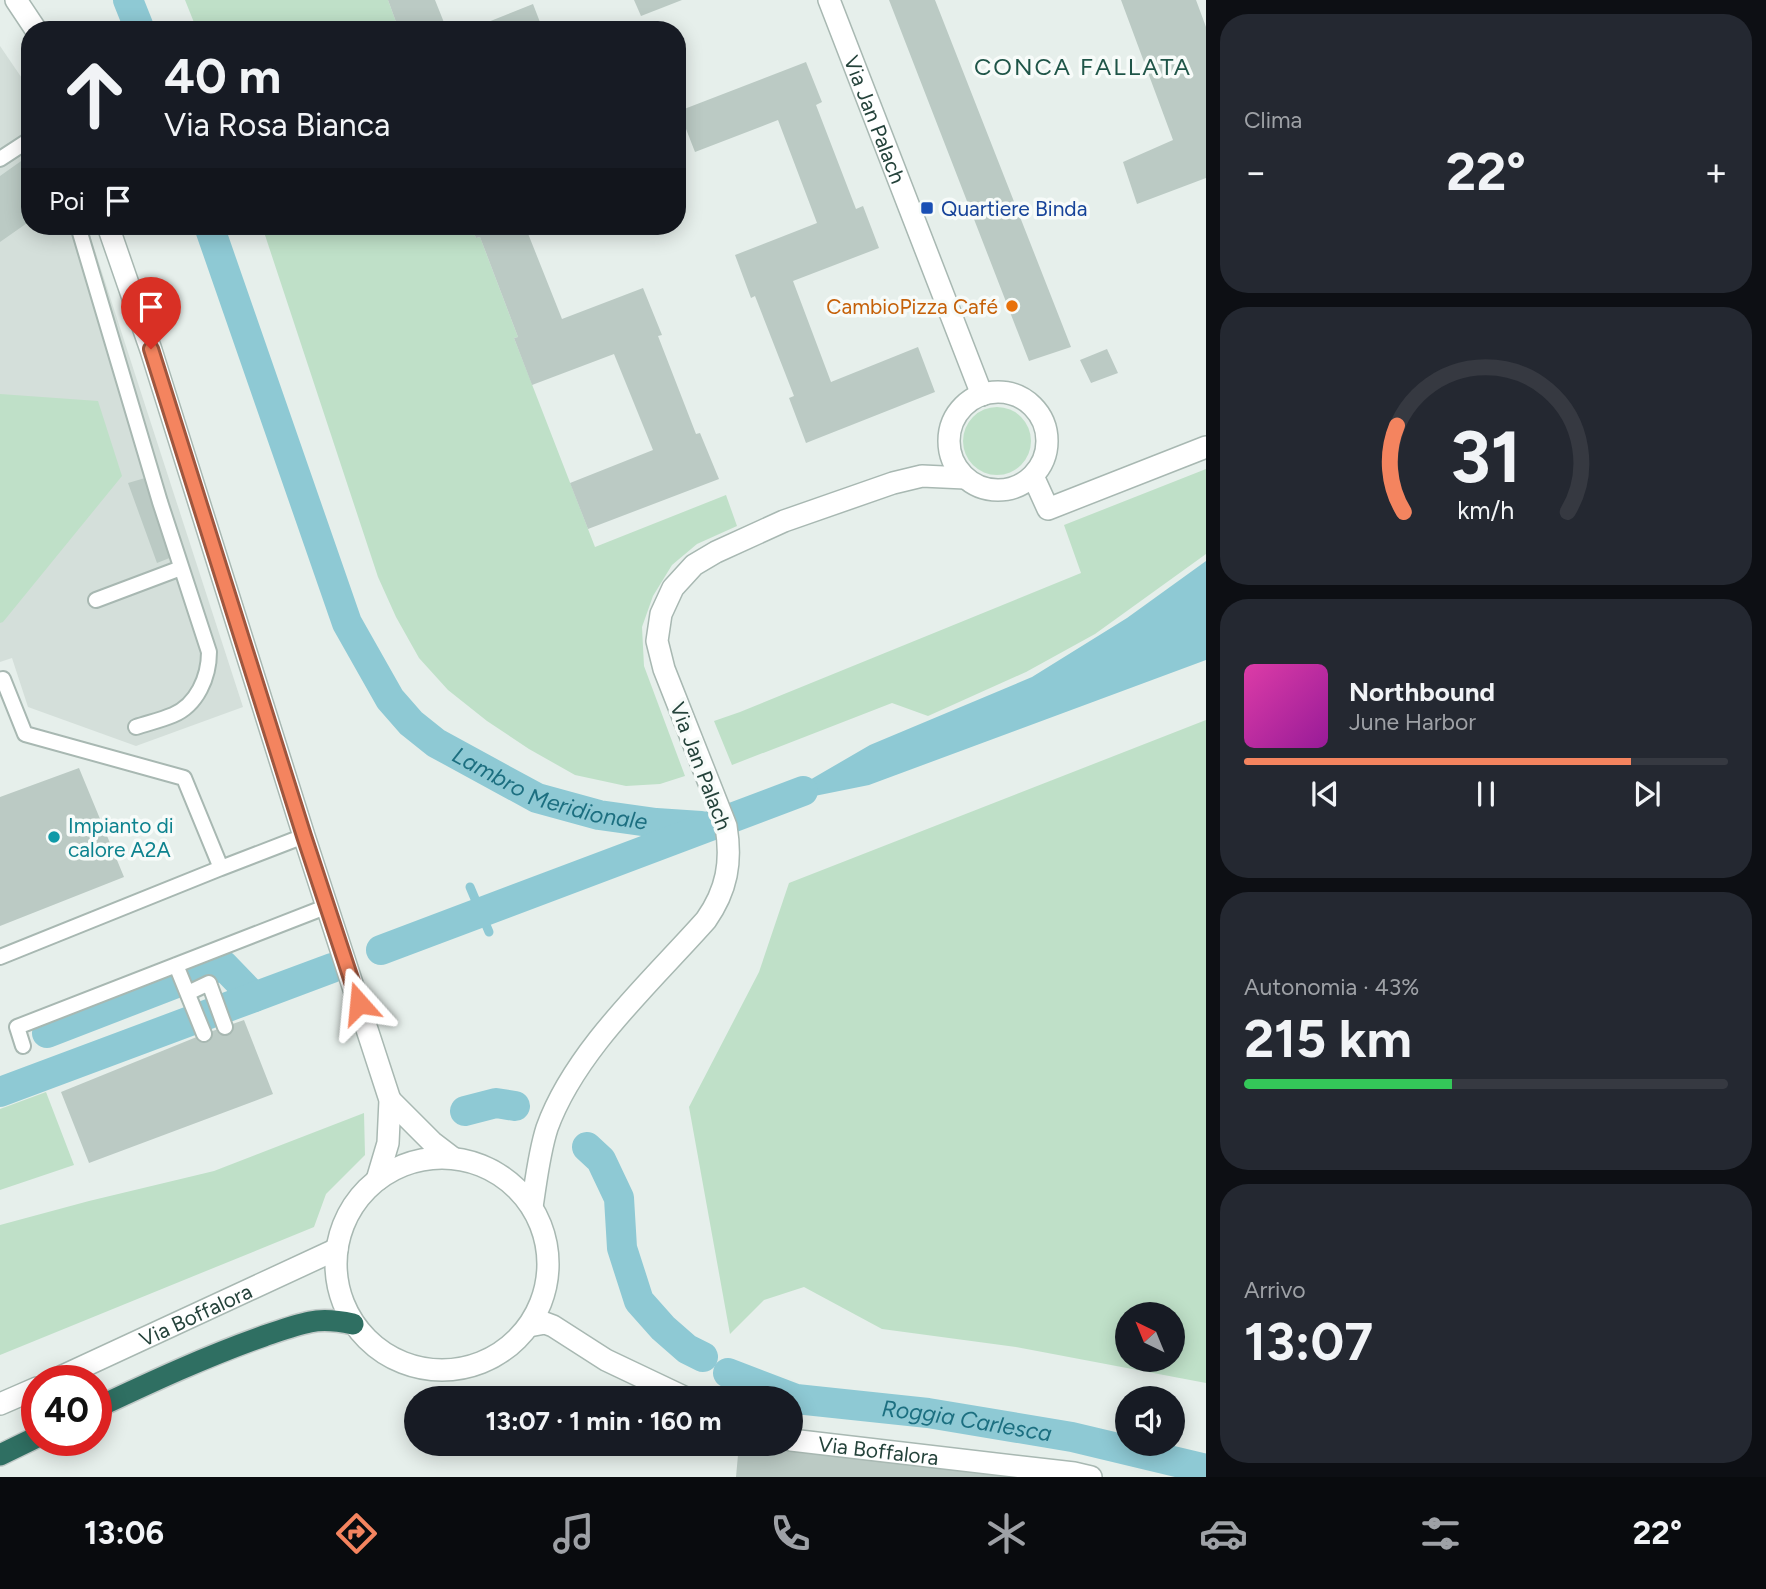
<!DOCTYPE html>
<html lang="it">
<meta charset="utf-8">
<style>
body{margin:0;font-family:Figtree,sans-serif;background:#242831;color:#f1f3f6;height:100vh;display:flex;flex-direction:column;font-size:26px;white-space:nowrap}
*{box-sizing:border-box;margin:0}
p{font-size:23px;color:#9ea1a6}
.icon{flex:none;width:38px;height:38px;fill:none;stroke:currentColor;stroke-width:2;stroke-linecap:round;stroke-linejoin:round}
.map{position:relative;flex:1;overflow:hidden}
.details{display:flex;flex-direction:column;gap:14px;padding:14px;background:#0d0f14;width:560px}
.details>*{flex:none}
.banner{position:absolute;left:21px;top:21px;width:665px;height:214px;border-radius:28px;box-shadow:0 4px 18px #0003;background:#171b24;color:#f1f3f6;overflow:hidden}
.needle{width:46px;rotate:317deg}
.fabs{position:absolute;left:1115px;top:1302px;display:grid;gap:14px}
.fabs a{display:grid;place-items:center;width:70px;height:70px;border-radius:50%;background:#171b24;box-shadow:0 4px 18px #0003;font-size:35px}
.speed{position:absolute;left:21px;top:1365px;display:flex;gap:14px;font-size:35px;font-weight:700;text-align:center}
.speed>*{display:grid;place-content:center;width:91px;height:91px;border-radius:50%;background:#171b24;box-shadow:0 4px 18px #0003;line-height:1}
.speed .limit{border:10px solid #d22;background:#fff;color:#111}
.pin{position:absolute;display:grid;place-items:center;width:60px;height:60px;color:#fff;margin:-72px -30px;border-radius:50% 50% 50% 0;rotate:-45deg;box-shadow:0 0 7px #0007}
.pin .icon{rotate:45deg}
.me{position:absolute;width:77px;margin:-38px;rotate:342deg;stroke-linejoin:round;filter:drop-shadow(0 0 5px #0008)}
.turn{display:flex;align-items:center;gap:24px;height:147px;padding:0 28px;font-size:32px}
.turn .icon{width:91px;height:91px;stroke-width:2.5}
.turn b{display:block;font-size:49px;line-height:60px}
.then{display:flex;align-items:center;height:66px;padding:0 28px;background:#0003;gap:14px;font-size:26px}
.big{font-size:52px;font-weight:700;line-height:1.1}
.details .tile{flex:1;display:flex;flex-direction:column;justify-content:center;gap:10px;min-width:0;padding:0 24px;border-radius:28px;background:#242831}
.details .dial{align-items:center;gap:0}
.dial svg{height:182px;overflow:visible;fill:none;stroke:#363941;stroke-width:7;stroke-linecap:round;text-anchor:middle}
.dial text{fill:#f1f3f6;stroke:none}
.song{display:flex;align-items:center;gap:21px}
.cover{width:84px;height:84px;border-radius:10px;background:linear-gradient(135deg,hsl(320 70% 55%),hsl(300 70% 35%))}
.played{height:7px;border-radius:4px;background:linear-gradient(90deg,#f4845f 80%,#363941 80%)}
.keys{display:flex;justify-content:space-around;direction:ltr}
.heat{display:flex;justify-content:space-between;align-items:center;font-size:38px;direction:ltr}
.charge{height:10px;border-radius:5px;background:linear-gradient(90deg,#34c759 43%,#363941 0)}
.trip{position:absolute;left:404px;top:1386px;width:399px;height:70px;border-radius:35px;background:#171b24;box-shadow:0 4px 18px #0003;font-weight:700;line-height:70px;text-align:center}
.tab-bar{display:flex;height:112px;justify-content:space-around;align-items:center;background:#090b0e;color:#9ea1a6}
.tab-bar .icon{width:49px;height:49px}
.tab-bar .selected{color:#f4845f}
.tab-bar b{font-size:32px;color:#f1f3f6}
main{display:flex;flex:1;min-height:0}
.map>svg:first-child{display:block}
.built{fill:#d4dfda}
.green{fill:#bfe0c8;fill-rule:evenodd}
.water{fill:#8ec9d4}
.lines{fill:none;stroke-linecap:round;stroke-linejoin:round}
.stream{stroke:#8ec9d4;stroke-width:9}
.canal{stroke:#8ec9d4;stroke-width:30}
.building{fill:#bbcac4}
.service-casing{stroke:#a8b8b2;stroke-width:18}
.minor-casing{stroke:#a8b8b2;stroke-width:24}
.tertiary-casing{stroke:#a8b8b2;stroke-width:24}
.motorway-casing{stroke:#c2cac8;stroke-width:24}
.service{stroke:#fff;stroke-width:14}
.minor{stroke:#fff;stroke-width:21}
.tertiary{stroke:#fff;stroke-width:21}
.motorway{stroke:#2f6f62;stroke-width:21}
.route-casing{stroke:#9f563e;stroke-width:18}
.route{stroke:#f4845f;stroke-width:12}
.transit-dot{fill:#1a4fb4;stroke:#f7fbf9;stroke-width:2.5}
.food-dot{fill:#e8710a;stroke:#f7fbf9;stroke-width:2.5}
.culture-dot{fill:#0f9aa8;stroke:#f7fbf9;stroke-width:2.5}
.labels{text-anchor:middle;dominant-baseline:central;stroke-width:7;stroke-linejoin:round;paint-order:stroke}
.street-label{font-size:21px;fill:#24423a;stroke:#f7fbf9}
.transit-label{font-size:21px;fill:#164399;stroke:#f7fbf9;text-anchor:start}
.food-label{font-size:21px;fill:#c56008;stroke:#f7fbf9;text-anchor:end}
.culture-label{font-size:21px;fill:#0d838f;stroke:#f7fbf9;text-anchor:start}
.water-label{font-size:23px;font-style:italic;fill:#1c6f80;stroke:#f7fbf9}
.quarter-label{font-size:24px;letter-spacing:2px;fill:#1f5548;stroke:#f7fbf9}
</style>
<main>
<div class="map">
<svg width="1206" height="1477" viewBox="0 0 1206 1477">
<rect width="100%" height="100%" fill="#e6efeb"/>
<!-- built -->
<path class="built" d="M0 46 30 90V226H87L243 707 136 746 28 707 12 658 0 662Z"/>
<!-- green -->
<path class="green" d="M185 0H388L399 30H197Z
M262 226H471L476 238 480 237 518 337 514 338 595 547 726 495 737 526 697 544 672 565 653 596 642 627 644 666 685 776 660 784 626 786 575 775 529 749 487 721 448 690 419 658 396 617 378 577Z
M0 394 98 401 122 476 3 622 0 623Z
M963 441a34 34 0 1 1 68 0a34 34 0 1 1-68 0Z
M1206 469V554L1095 634 1026 672 928 716 892 703 732 765 714 721 740 712 1081 573 1064 525Z
M1206 720V1383L1016 1347 882 1329 804 1287 764 1300 730 1334 689 1107 759 972 789 883ZM1172 1314V1360H1127V1314Z
M46 1092 74 1165 0 1190V1109Z
M364 1113 365 1155 326 1194 314 1227 0 1355V1225L89 1201 214 1171Z"/>
<!-- water -->
<path class="water" d="M1206 561V660L869 785 765 806 870 745 1032 677 1127 618Z"/>
<g class="lines">
<!-- stream -->
<path class="stream" d="M470 887 489 932"/>
<!-- canal -->
<g class="canal">
<path d="M128 0 140 30"/>
<path id="s1" d="M209 226 347 623 390 699 411 723 436 743 537 798 599 815 656 823 701 826"/>
<path d="M381 950 803 791"/>
<path d="M47 1033 223 965 254 997"/>
<path d="M0 1092 332 968"/>
<path d="M465 1111 496 1103 515 1106"/>
<path d="M587 1147 601 1160 619 1198 622 1248 639 1301 663 1328 687 1349 703 1357"/>
<path id="s2" d="M728 1373 796 1399 928 1413 1072 1437 1206 1469"/>
</g>
</g>
<!-- building -->
<path class="building" d="M388 0H435L447 30H399Z
M634 0H682L641 16Z
M889 0H935L1071 347 1029 361Z
M1121 0H1196L1206 27V178L1137 204 1123 162 1173 140Z
M533 4 543 30H468Z
M806 62 822 102 816 105 856 209 863 206 879 248 793 281 831 382 918 347 935 392 806 443 789 398 794 396 755 296 751 298 735 255 817 223 778 120 695 152 679 111Z
M24 159 30 168V221L0 242V176Z
M471 226H525L562 319 643 288 662 335 658 336 696 434 700 433 719 479 588 529 570 483 653 450 614 354 532 385 514 338 518 337 480 237 476 238Z
M1107 349 1118 373 1091 383 1080 360Z
M145 478 172 557 157 563 128 483Z
M79 768 124 877 0 926V797Z
M244 1020 273 1094 89 1163 61 1092 204 1034Z
M739 1444 938 1461 1034 1477H736Z"/>
<g class="lines">
<!-- service casing -->
<g class="service-casing">
<path id="service" d="M0 159 26 142 30 141
M78 226 160 502 209 652C209 677 197 705 173 715 161 720 148 723 136 727
M96 600 181 568
M0 680 3 679 25 734 184 778 221 868 304 836
M0 957 221 868
M176 965 204 1034
M188 993 209 983 225 1027
M23 1046 17 1027 328 906"/>
</g>
<!-- minor casing -->
<g class="minor-casing">
<g id="minor">
<path id="s3" d="M829 0 982 395"/>
<circle cx="998" cy="441" r="49"/>
<path d="M1033 476 1048 509 1206 447"/>
<path d="M532 1207C536 1181 539 1153 547 1128 575 1050 652 981 706 920 727 890 732 862 726 826L664 669 657 641 661 614 673 588 694 565 716 552 784 521 893 483 922 476 965 478"/>
<path d="M529 1326 545 1323 553 1326 606 1360 686 1398"/>
<path id="s4" d="M791 1440 1074 1473 1091 1477"/>
</g>
</g>
<!-- tertiary casing -->
<g class="tertiary-casing">
<g id="tertiary">
<path d="M16 0 36 30"/>
<path d="M108 226 151 350 304 836 390 1100 388 1143 377 1180"/>
<path d="M390 1100 432 1142 453 1158"/>
<circle cx="442" cy="1264" r="106"/>
<path id="s5" d="M52 1381 337 1249"/>
<path d="M0 1404 37 1388"/>
</g>
</g>
<!-- motorway casing -->
<g class="motorway-casing">
<path id="motorway" d="M96 1408C151 1382 207 1356 264 1336 279 1331 295 1325 310 1322 324 1319 339 1321 353 1324
M0 1455 37 1437"/>
</g>
<!-- service -->
<use href="#service" class="service"/>
<!-- minor -->
<use href="#minor" class="minor"/>
<!-- tertiary -->
<use href="#tertiary" class="tertiary"/>
<!-- motorway -->
<use href="#motorway" class="motorway"/>
</g>
<g class="lines">
<!-- route casing -->
<g class="route-casing">
<path id="route" d="M151 349 304 836 359 1003"/>
</g>
<!-- route -->
<use href="#route" class="route"/>
</g>
<!-- markers -->
<rect class="transit-dot" x="920" y="201" width="14" height="14" rx="3.5"/>
<circle class="food-dot" cx="1012" cy="306" r="7"/>
<circle class="culture-dot" cx="54" cy="837" r="7"/>
<g class="labels">
<!-- street labels -->
<g class="street-label">
<text stroke="none"><textPath href="#s3" startOffset="128">Via Jan Palach</textPath></text>
<text transform="translate(701 766) rotate(69)">Via Jan Palach</text>
<text stroke="none"><textPath href="#s5" startOffset="158">Via Boffalora</textPath></text>
<text stroke="none"><textPath href="#s4" startOffset="88">Via Boffalora</textPath></text>
</g>
<!-- transit labels -->
<g class="transit-label">
<text x="941" y="208">Quartiere Binda</text>
</g>
<!-- food labels -->
<g class="food-label">
<text x="998" y="306">CambioPizza Café</text>
</g>
<!-- culture labels -->
<g class="culture-label">
<text x="68" y="825">Impianto di<tspan x="68" dy="24">calore A2A</tspan></text>
</g>
<!-- water labels -->
<g class="water-label">
<text stroke="none"><textPath href="#s1" startOffset="696">Lambro Meridionale</textPath></text>
<text stroke="none"><textPath href="#s2" startOffset="245">Roggia Carlesca</textPath></text>
</g>
<!-- quarter labels -->
<g class="quarter-label">
<text x="1083" y="66">CONCA FALLATA</text>
</g>
</g>
</svg>
<div class="fabs">
<a><svg class="needle" viewBox="-14 -14 28 28"><path d="M0-13l5 13h-10z" fill="#e53935"/><path d="M0 13l5-13h-10z" fill="#9ea1a6"/></svg></a>
<a><svg class="icon" aria-label="sound" viewBox="0 0 24 24"><path d="M4 9h4l5-4v14l-5-4H4zM17 9q2 3 0 6"/></svg></a>
</div>
<div class="speed"><div class="limit">40</div></div>
<div class="pin" style="left:151px;top:349px;background:#d93025"><svg class="icon" aria-label="arrive" viewBox="0 0 24 24"><path d="M6 21V4h12l-3 4 3 4H6"/></svg></div>
<svg class="me" style="left:359px;top:1003px" viewBox="-20 -20 40 40"><path d="M0-17L14 15 0 8-14 15z" fill="#f4845f" stroke="#fff" stroke-width="4"/></svg>
<div class="trip">13:07 · 1 min · 160 m</div>
<div class="banner">
<div class="turn"><svg class="icon" aria-label="ahead" viewBox="0 0 24 24"><path d="M12 20V5M6 11l6-6 6 6"/></svg><div><b>40 m</b>Via Rosa Bianca</div></div>
<div class="then">Poi<svg class="icon" aria-label="arrive" viewBox="0 0 24 24"><path d="M6 21V4h12l-3 4 3 4H6"/></svg></div>
</div>
</div>
<section class="details">
<div class="tile"><p>Clima</p>
<div class="heat"><a>−</a><b class="big">22°</b><a>+</a></div>
</div>
<div class="tile dial"><svg viewBox="0 0 100 80">
<path d="M14 69A42 42 0 1 1 86 69"/>
<path d="M14 69A42 42 0 0 1 11 31" stroke="#f4845f"/>
<text x="50" y="56" font-size="32" font-weight="700">31</text>
<text x="50" y="72" font-size="11">km/h</text>
</svg></div>
<div class="tile">
<div class="song"><i class="cover"></i><div><b>Northbound</b><p>June Harbor</p></div></div>
<div class="played"></div>
<div class="keys"><svg class="icon" aria-label="previous" viewBox="0 0 24 24"><path d="M18 5L8 12l10 7zM5 5v14"/></svg><svg class="icon" aria-label="pause" viewBox="0 0 24 24"><path d="M8 5v14M16 5v14"/></svg><svg class="icon" aria-label="next" viewBox="0 0 24 24"><path d="M6 5l10 7-10 7zM19 5v14"/></svg></div>
</div>
<div class="tile"><p>Autonomia · 43%</p><b class="big">215 km</b><div class="charge"></div></div>
<div class="tile"><p>Arrivo</p><b class="big">13:07</b></div>
</section>
</main>
<nav class="tab-bar">
<b>13:06</b>
<svg class="icon selected" aria-label="directions" viewBox="0 0 24 24"><path d="M12 3l9 9-9 9-9-9zM9 14v-3h6M13 9l2 2-2 2"/></svg>
<svg class="icon" aria-label="music" viewBox="0 0 24 24"><path d="M9 18V5l10-2v13"/><circle cx="6" cy="18" r="3"/><circle cx="16" cy="16" r="3"/></svg>
<svg class="icon" aria-label="phone" viewBox="0 0 24 24"><path d="M5 4h4l2 5-3 2q2 4 5 5l2-3 5 2v4C11 20 4 13 5 4z"/></svg>
<svg class="icon" aria-label="climate" viewBox="0 0 24 24"><path d="M12 3v18M4 7l16 10M4 17L20 7"/></svg>
<svg class="icon" aria-label="car" viewBox="0 0 24 24"><path d="M5 17H2v-5l4-1 3-4h7l3 4 3 1v5h-3M9 17h6M6 11h13"/><circle cx="7" cy="17" r="2"/><circle cx="17" cy="17" r="2"/></svg>
<svg class="icon" aria-label="filters" viewBox="0 0 24 24"><path d="M4 7h16M4 17h16"/><circle cx="9" cy="7" r="2"/><circle cx="15" cy="17" r="2"/></svg>
<b>22°</b>
</nav>
